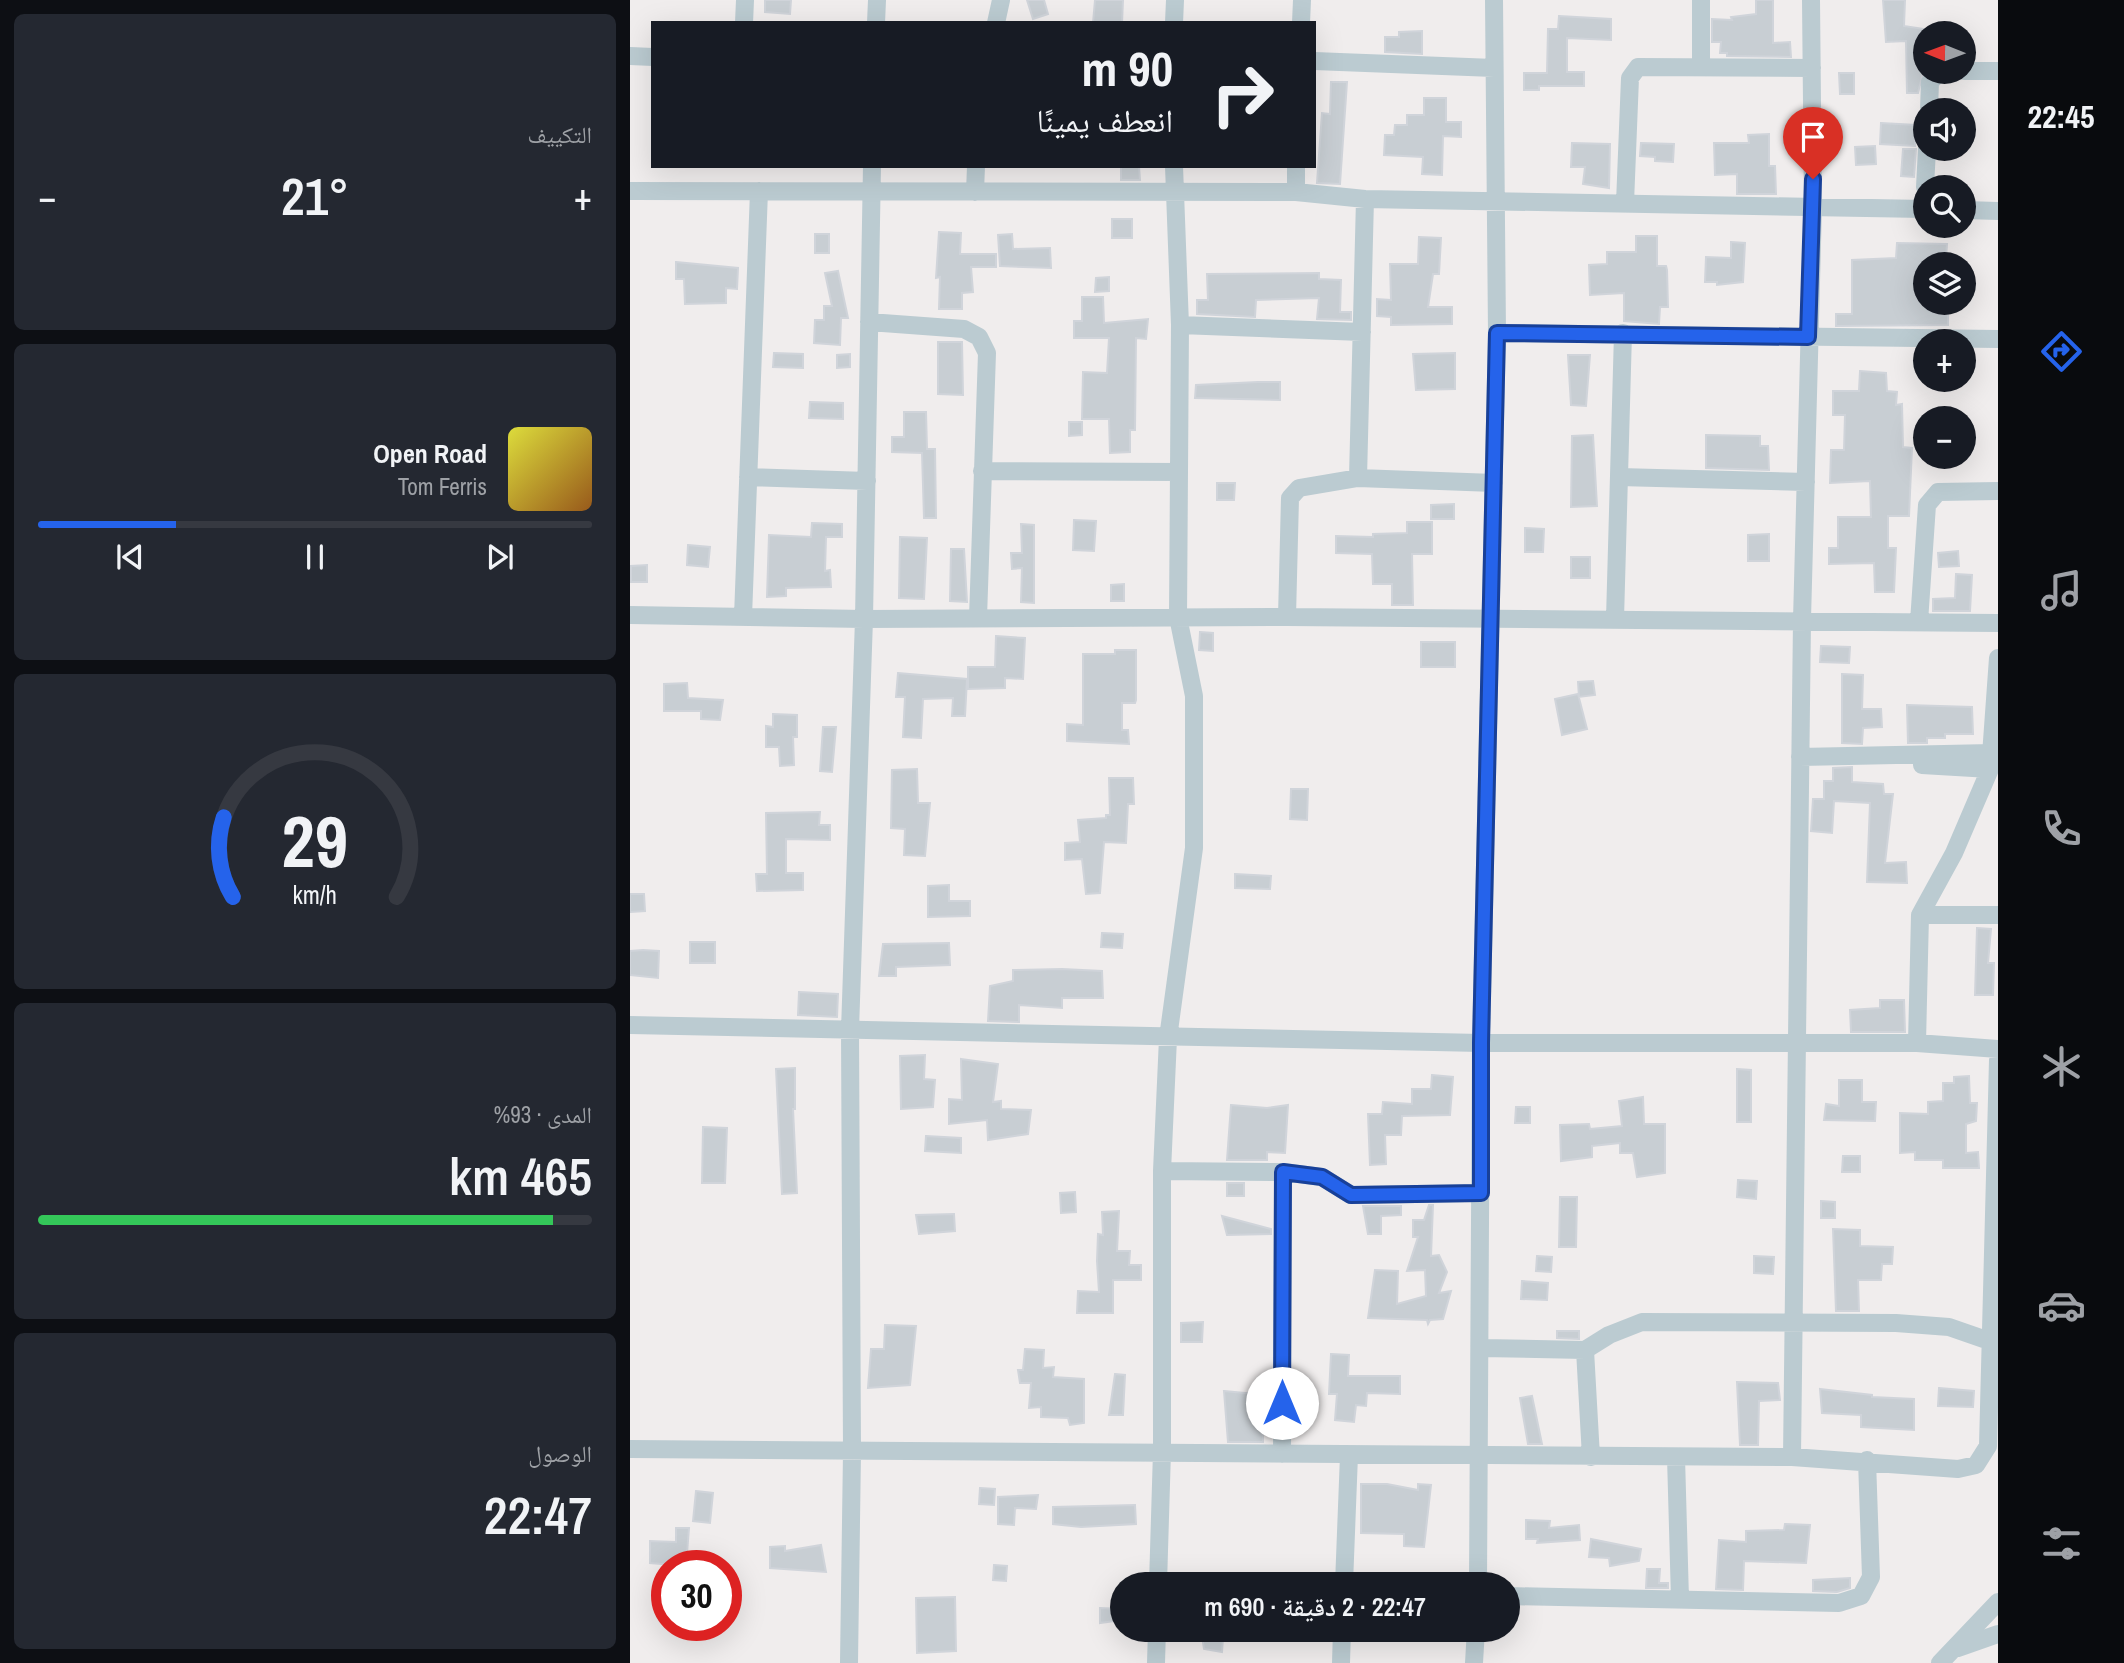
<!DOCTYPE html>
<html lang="ar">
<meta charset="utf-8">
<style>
body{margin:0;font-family:"Archivo Narrow","Noto Naskh Arabic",sans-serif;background:#242831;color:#f1f3f6;direction:rtl;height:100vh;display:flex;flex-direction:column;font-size:26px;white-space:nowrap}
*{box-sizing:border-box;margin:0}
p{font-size:23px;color:#9ea1a6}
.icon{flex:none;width:38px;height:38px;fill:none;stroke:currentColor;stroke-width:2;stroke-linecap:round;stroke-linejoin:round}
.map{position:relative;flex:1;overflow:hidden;direction:ltr}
.drawer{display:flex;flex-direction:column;gap:14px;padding:14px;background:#0d0f14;width:630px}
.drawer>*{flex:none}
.top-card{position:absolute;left:21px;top:21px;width:665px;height:147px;border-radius:0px;box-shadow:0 7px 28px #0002;direction:rtl;background:#171b24;color:#f1f3f6;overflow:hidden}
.needle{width:46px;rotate:271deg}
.fabs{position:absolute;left:1283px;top:21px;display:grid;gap:14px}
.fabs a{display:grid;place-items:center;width:63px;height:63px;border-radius:50%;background:#171b24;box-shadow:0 7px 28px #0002;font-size:35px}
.speed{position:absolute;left:21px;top:1550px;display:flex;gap:14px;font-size:35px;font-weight:700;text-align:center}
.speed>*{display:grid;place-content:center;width:91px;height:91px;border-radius:50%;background:#171b24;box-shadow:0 7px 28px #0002;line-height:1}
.speed .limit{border:10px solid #d22;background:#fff;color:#111}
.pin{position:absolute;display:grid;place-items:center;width:60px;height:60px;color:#fff;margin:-72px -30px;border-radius:50% 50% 50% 0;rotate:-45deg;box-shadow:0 0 7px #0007}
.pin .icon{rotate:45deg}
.me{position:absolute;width:77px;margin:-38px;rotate:0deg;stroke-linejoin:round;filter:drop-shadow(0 0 5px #0008)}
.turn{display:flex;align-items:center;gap:24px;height:147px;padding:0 28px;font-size:32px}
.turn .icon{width:91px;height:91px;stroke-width:2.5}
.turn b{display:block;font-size:49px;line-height:60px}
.big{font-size:52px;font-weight:600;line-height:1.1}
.drawer .widget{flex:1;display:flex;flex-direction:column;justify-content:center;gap:10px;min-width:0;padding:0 24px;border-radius:10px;background:#242831}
.drawer .dial{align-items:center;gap:0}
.dial svg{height:182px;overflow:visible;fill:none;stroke:#363941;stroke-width:7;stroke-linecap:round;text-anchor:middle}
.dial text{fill:#f1f3f6;stroke:none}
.song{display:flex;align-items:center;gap:21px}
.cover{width:84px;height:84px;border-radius:10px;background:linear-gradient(135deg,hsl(60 70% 55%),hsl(30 70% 35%))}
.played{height:7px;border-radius:4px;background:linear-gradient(90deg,#2563eb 25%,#363941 25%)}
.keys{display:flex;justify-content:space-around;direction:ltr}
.heat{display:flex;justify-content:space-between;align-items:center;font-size:38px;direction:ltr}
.charge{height:10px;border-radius:5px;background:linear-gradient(90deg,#34c759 93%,#363941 0)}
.trip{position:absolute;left:480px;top:1572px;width:410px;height:70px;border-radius:35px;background:#171b24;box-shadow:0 7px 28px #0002;font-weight:600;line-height:70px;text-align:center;direction:rtl}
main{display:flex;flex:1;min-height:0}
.dock{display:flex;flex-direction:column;width:126px;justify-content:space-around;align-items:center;background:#090b0e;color:#9ea1a6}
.dock .icon{width:49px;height:49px}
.dock .on{color:#2563eb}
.dock b{font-size:32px;color:#f1f3f6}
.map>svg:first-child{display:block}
.building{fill:#c8ced3;stroke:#d0d4da;stroke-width:2}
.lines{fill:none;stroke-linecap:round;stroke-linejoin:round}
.street{stroke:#bbcbd1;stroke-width:18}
.route-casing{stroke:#184099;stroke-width:18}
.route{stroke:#2563eb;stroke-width:12}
</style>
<main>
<nav class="dock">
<b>22:45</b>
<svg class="icon on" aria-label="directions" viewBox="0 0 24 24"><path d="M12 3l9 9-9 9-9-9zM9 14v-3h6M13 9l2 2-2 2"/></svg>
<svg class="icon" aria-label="music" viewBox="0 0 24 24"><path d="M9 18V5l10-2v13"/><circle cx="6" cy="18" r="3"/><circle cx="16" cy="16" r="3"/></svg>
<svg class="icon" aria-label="phone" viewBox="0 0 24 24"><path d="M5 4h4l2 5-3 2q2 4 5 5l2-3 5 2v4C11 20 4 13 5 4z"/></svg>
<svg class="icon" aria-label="climate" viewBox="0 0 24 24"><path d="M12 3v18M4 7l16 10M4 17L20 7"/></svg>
<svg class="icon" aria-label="car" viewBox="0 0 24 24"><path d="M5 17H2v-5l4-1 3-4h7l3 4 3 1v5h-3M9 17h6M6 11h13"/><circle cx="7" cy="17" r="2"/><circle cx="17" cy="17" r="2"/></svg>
<svg class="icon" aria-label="filters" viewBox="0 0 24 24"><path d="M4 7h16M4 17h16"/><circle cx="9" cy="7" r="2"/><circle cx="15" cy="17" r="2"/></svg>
</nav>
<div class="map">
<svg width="1368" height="1663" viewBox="0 0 1368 1663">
<rect width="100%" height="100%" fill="#f0eded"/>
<!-- building -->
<path class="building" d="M135 0H161L160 14 135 12Z
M397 0H414L418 14 403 19Z
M465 0H493L492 23H463Z
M1126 0H1143V43L1160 42 1161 57 1097 56V53H1090L1091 42H1082V19L1102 20 1101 17 1126 14Z
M1253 0H1275L1274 26 1294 29 1288 63H1293V73L1288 93H1277L1276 41 1256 42Z
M929 16 981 19V40L937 38V72H954V86H909V90H894V73H917L918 29H928Z
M792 31V54L755 52V37H769V32Z
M1209 73H1224V94H1210Z
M701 82H717L710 184 687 183 692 113 700 114Z
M794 98H816V122H831V137L813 136 812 175 792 174 793 157 754 155 755 135H764L765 125H777V115H794Z
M1251 123 1286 125 1285 146 1250 144Z
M1139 134V166H1145L1146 194H1107V174L1085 175 1084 143H1119L1118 135Z
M942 143 980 144 979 188 953 184 955 167H941Z
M1011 143 1044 144 1043 162 1025 161V157L1010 156Z
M1245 146 1246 164 1226 165 1225 147Z
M1273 149H1286L1284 177 1271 176Z
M491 166H509L510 180H491Z
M482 219H502V238H482Z
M309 232 331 233 330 254H366V267H341L343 292 332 293V309H309L310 277 306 278Z
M185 234H199V253H185Z
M382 234 383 249 420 248 421 268 370 266 368 235Z
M1006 236H1027V266H1036L1037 270 1038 307H1030L1029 324 994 321V293L960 295 959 265 977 264V252H1006Z
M789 237 811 238 809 274H803L798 307H822V324L761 325V317L747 316V299L761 300 760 264H788Z
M1101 242 1115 243 1113 282 1087 285V282H1075L1076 257 1101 258Z
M1267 243 1317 244 1316 260 1297 259 1295 264V303H1318V325L1206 326V314H1222V260L1266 258Z
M46 262 108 268 107 289 96 288V303L55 304 54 279H46Z
M208 271 218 318H211L210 345 184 343 185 320H194V306H202L195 273Z
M689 273V279L711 280 710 312H721V320L687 319 689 298 626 300 625 317 567 314V300H578L577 274Z
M479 277V291L465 292 466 278Z
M452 297H473L474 323 518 319 516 339 506 338 505 430H500V452L480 453 479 419H452L453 372 477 373 479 338H444V321H452Z
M308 342H332L333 395 308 394Z
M144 353 173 354V368L143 367Z
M825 353V389L786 390 783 354Z
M220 354V367L207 368V355Z
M938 355H960L956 406 941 405Z
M1230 371 1256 373 1257 391 1267 392 1266 405 1272 404 1273 447 1282 448 1279 516H1258V548H1266L1264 592H1245L1244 563 1199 564V548H1208V517H1241L1240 481 1200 483 1201 450H1214L1215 415H1203V391H1229Z
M628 382H650V400L565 398 566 385Z
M180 402 213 403V419L179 418Z
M274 412H296L297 449H305L306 518H294L292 453 262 452V437H274Z
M439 422H452V435L439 436Z
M963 435 967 506 941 507 942 436Z
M1076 435 1130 436V446H1138L1139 470 1076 468Z
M587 483H605L604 500H587Z
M824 504V519H801V505Z
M444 520 466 521 464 551 443 550Z
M777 522H802V554H782L783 605H762V584H743L742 554 706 553V536L743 537V534L777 533Z
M182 523 212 524V537H196L195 571 200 570 201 587 156 588V596L137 597 139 535 181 537Z
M391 524 404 525V603L391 602 392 568 382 569 381 553H392Z
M895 528 914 529 913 552H895Z
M1139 534V561H1118V535Z
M270 537 297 538 294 599 269 598Z
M58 545 80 547 78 567 57 565Z
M321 549H334L337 602 320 601Z
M1328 551 1329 566 1309 567 1308 553Z
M941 557H960V578H941Z
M17 565V582H1V566Z
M1326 574 1342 575 1340 611H1303V599L1325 598Z
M494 584V601H481V585Z
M570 632 583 633V651L569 650Z
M366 636 395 638 393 679 375 678V688L338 689V667H365Z
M791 642H825V667H791Z
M1191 646 1220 647 1219 663 1190 662Z
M485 650H506V700L505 703H492V730H498L499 744 437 741V724L453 725V654H485Z
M268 673 337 679 335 716H322L323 698 293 699 291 738 273 737 275 697H266Z
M1212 674 1233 675 1232 709H1251L1252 727 1233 728 1232 744 1212 743Z
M963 681 965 695 949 697 948 682Z
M57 683 58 698 93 700 90 720 71 719V711H34V684Z
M948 694 957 729 932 735 925 699Z
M1277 705 1342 707 1343 734H1315V738H1297V743H1278Z
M143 714 167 715V737H163L164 765 150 766 149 747H136V726L143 727Z
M193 727H206L202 772 190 771Z
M1222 767V782L1253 784 1254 794H1263L1255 863 1276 862 1277 883 1237 882 1240 803 1204 801 1202 833 1181 831 1183 799H1194V781H1203V768Z
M287 769 288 803H300L295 856 274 855 275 829 261 828 262 770Z
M479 778H503L504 804H498L496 843 474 842 470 893 456 894 452 859 435 860V843L450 842 448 820 476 818V815H480Z
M661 789H678L677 820 660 819Z
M190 812 189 825H200V840L156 839V873H173V890L127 891 126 874H137L136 813Z
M605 874 641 876 640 889 605 888Z
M319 885V901H340V916L298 917V886Z
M0 894H14L15 911 0 912Z
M1347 928 1361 929 1358 963H1364L1363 995H1345Z
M472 933 493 934 492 948 471 947Z
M60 942H85V963H60Z
M319 943 320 965 266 967V976H249L253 944Z
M13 950 29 951 28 978 0 975V951Z
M432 969 472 971 473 998H432V1008L389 1005V1022L358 1021 360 986 383 981V970Z
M169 992 208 994 207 1017 168 1015Z
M1250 1000H1274L1275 1032H1221L1220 1010 1250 1008Z
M295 1055 294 1079 305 1080 303 1107 271 1109 270 1056Z
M331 1059 368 1064 363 1102 371 1101V1109L401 1110 398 1134 358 1140 357 1120 319 1124V1099L332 1100Z
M165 1068V1109H163L167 1193 152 1194 146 1069Z
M1107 1069 1121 1070V1122H1107Z
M802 1075 823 1077 820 1115 772 1116 771 1135H755L756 1164 740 1165 738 1114H752L753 1102 782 1104V1089H801Z
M1339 1076 1340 1103H1347L1346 1121 1336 1124V1153L1348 1152 1349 1168H1313V1160H1285V1152L1270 1153V1113L1298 1114V1102L1313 1101V1083H1324V1077Z
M1209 1080H1232V1102H1246L1245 1121 1194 1120 1196 1104 1209 1106Z
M1013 1097 1014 1124H1035V1173L1007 1177 1003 1153H990V1143L962 1146V1157L931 1161 930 1125 959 1124 960 1129 992 1126 989 1101Z
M601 1105 637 1108 658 1105 655 1153 637 1152V1160H597Z
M886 1107H900V1123H885Z
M73 1127 97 1128 95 1183H72Z
M296 1136 331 1138V1153L295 1151Z
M1213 1156H1230V1172H1212Z
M1108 1180 1127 1181 1126 1199 1107 1197Z
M597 1183H614V1196H597Z
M445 1192 446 1212 431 1213 430 1193Z
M930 1197H947L946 1247H929Z
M1191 1201 1205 1202V1218H1191Z
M799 1205H803L801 1256 809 1255 817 1272 809 1293 821 1291 813 1319 800 1320 798 1324 797 1320 738 1318 745 1270 768 1271 767 1304 796 1296 795 1270 777 1271 788 1237H783V1220H794Z
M733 1206H771V1215L751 1216V1234H738Z
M489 1211 487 1251H500L499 1265H511V1280H483V1313H447L448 1291 469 1292 467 1261 468 1234 473 1235 472 1212Z
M324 1214 325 1231 289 1234 286 1215Z
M592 1216 641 1229V1234L597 1235Z
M1203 1229 1230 1230V1246L1263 1247 1262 1264H1252L1251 1280H1228L1229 1311H1206Z
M907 1256 922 1257 921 1272 906 1271Z
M1124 1256 1144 1257 1143 1274 1124 1273Z
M892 1281 918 1283 917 1300 891 1299Z
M573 1322 572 1342H551V1323Z
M255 1325 286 1326 280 1385 238 1388 241 1349H254Z
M927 1331H949V1339L927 1338Z
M395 1349 414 1350 413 1368 424 1367 423 1377 454 1379V1423L440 1425 438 1418 411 1417V1407L399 1408 401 1383H390L388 1370H393Z
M701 1354 719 1355 718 1376H770V1394L737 1393 736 1406 726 1405 724 1422 705 1420 707 1394H699Z
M485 1374 495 1375 493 1415H479Z
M1107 1382 1148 1383 1150 1400 1129 1401 1128 1445H1110Z
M1309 1388 1344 1391 1343 1407 1308 1406Z
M1190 1389 1242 1395V1397L1284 1399V1430L1231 1427V1415L1192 1413Z
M594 1391 625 1394 621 1420 633 1435V1442H598Z
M902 1396 912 1444H898L890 1398Z
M731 1484H757L788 1490V1484L801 1485 794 1547 774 1546V1534L731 1533Z
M350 1488 365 1489 364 1505 349 1504Z
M66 1491 83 1493 80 1523 63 1521Z
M408 1495 406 1509 385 1508 384 1525 368 1524V1497Z
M505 1505 506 1524 451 1527 423 1524V1507Z
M896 1520 920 1521 919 1528 949 1525 950 1540 907 1543 908 1539H896Z
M1155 1524 1180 1525 1176 1563 1114 1561 1113 1590 1086 1589 1089 1540 1116 1542V1531L1154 1530Z
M46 1528H59L56 1566 20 1563V1541L46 1542Z
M961 1539 1011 1549 1009 1561 980 1566 979 1558 959 1557Z
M191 1545 196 1572 140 1568V1547L155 1546V1551Z
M364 1565 377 1566 376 1581 363 1580Z
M1017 1569H1030L1029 1583H1038V1588H1016Z
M1220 1578V1588L1207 1592 1183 1591V1580Z
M325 1597 326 1651 287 1653 286 1598Z
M470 1608 492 1609V1620L470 1623Z
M572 1636 593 1638 592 1652 574 1649Z"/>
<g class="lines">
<!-- street -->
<path class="street" d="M1071 0V66
M114 23 115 0
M246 23 247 0
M366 23 371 0
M544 23 545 0
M671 23 672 0
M0 56 23 57
M684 61 864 68
M1334 71H1368
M1299 110 1300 82 1310 72
M1295 187 1297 149
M0 191 666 192 735 199 1295 209
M345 192 346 166
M666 192V166
M995 203 1000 78 1008 67 1182 68
M1334 210 1368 211
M239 322 334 329 349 337 357 353 348 618
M550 325 732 332
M867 333 1368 339
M352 471 549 472
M118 477 237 481
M989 477 1176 482
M728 478 735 199
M0 615 234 619 657 617 1368 623
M113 617 129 191
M657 617 660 498 669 488 728 478 864 483
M985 619 993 333
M1289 622 1297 505 1308 492 1368 491
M1170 757 1362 753
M1292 765 1360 769
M1290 915H1368
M0 1025 851 1043H1287L1368 1049
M1287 1043 1290 915 1324 853 1360 769 1368 658
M532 1171 653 1172 692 1177 721 1195 851 1193
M851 1348 955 1350 979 1335 1012 1322 1266 1323 1319 1327 1368 1344
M955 1350 961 1457
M0 1449 1162 1457 1328 1469 1346 1465 1358 1446 1368 1060
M652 1454 653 1172
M1046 1457 1050 1599
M1162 1457 1172 620 1183 207 1181 0
M528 1584 532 1451V1171L538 1038 564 848V696L548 617 550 325 544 166
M714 1584 719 1455
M848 1584 851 1043 867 333 864 0
M877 1596 1209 1603 1231 1596 1241 1577 1237 1460
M1328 1648 1368 1634
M219 1663 222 1452 220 1030 234 619 242 166
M526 1663 527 1629
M711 1663 712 1629
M844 1663 846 1629
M1310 1663 1368 1602"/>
</g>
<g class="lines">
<!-- route casing -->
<g class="route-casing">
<path id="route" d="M652 1403 653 1172 692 1177 721 1195 851 1193V1043L867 333 1178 337 1183 179"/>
</g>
<!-- route -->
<use href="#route" class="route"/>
</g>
</svg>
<div class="fabs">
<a><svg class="needle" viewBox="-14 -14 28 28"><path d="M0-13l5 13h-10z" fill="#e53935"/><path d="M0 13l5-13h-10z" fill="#9ea1a6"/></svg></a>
<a><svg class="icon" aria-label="sound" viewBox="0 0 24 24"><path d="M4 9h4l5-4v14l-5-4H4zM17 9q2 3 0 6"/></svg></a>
<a><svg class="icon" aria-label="search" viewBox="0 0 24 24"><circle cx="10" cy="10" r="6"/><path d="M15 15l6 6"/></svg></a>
<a><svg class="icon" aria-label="layers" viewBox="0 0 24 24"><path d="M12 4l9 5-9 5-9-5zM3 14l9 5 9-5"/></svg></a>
<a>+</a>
<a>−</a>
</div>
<div class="speed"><div class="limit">30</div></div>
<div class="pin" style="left:1183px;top:179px;background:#d93025"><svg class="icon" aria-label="arrive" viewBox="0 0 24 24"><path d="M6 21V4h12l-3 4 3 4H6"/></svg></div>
<svg class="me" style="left:652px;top:1403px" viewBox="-20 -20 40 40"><circle r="19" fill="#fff"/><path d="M0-13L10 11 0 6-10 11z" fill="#2563eb"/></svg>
<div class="trip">22:47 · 2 دقيقة · 690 m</div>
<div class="top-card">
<div class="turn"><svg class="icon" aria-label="right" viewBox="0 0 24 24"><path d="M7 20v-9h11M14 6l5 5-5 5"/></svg><div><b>90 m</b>انعطف يمينًا</div></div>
</div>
</div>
<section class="drawer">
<div class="widget"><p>التكييف</p>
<div class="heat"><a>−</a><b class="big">21°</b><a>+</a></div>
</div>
<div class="widget">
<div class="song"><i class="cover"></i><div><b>Open Road</b><p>Tom Ferris</p></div></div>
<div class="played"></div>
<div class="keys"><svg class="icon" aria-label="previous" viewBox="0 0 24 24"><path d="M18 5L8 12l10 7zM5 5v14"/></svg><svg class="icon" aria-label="pause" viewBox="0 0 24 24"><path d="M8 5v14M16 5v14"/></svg><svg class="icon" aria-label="next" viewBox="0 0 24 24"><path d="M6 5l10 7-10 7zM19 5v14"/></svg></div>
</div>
<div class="widget dial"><svg viewBox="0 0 100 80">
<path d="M14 69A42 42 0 1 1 86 69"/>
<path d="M14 69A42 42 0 0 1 10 34" stroke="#2563eb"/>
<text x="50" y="56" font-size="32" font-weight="700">29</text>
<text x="50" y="72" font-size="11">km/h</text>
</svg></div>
<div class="widget"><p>المدى · 93%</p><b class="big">465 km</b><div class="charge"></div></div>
<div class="widget"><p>الوصول</p><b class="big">22:47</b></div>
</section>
</main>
